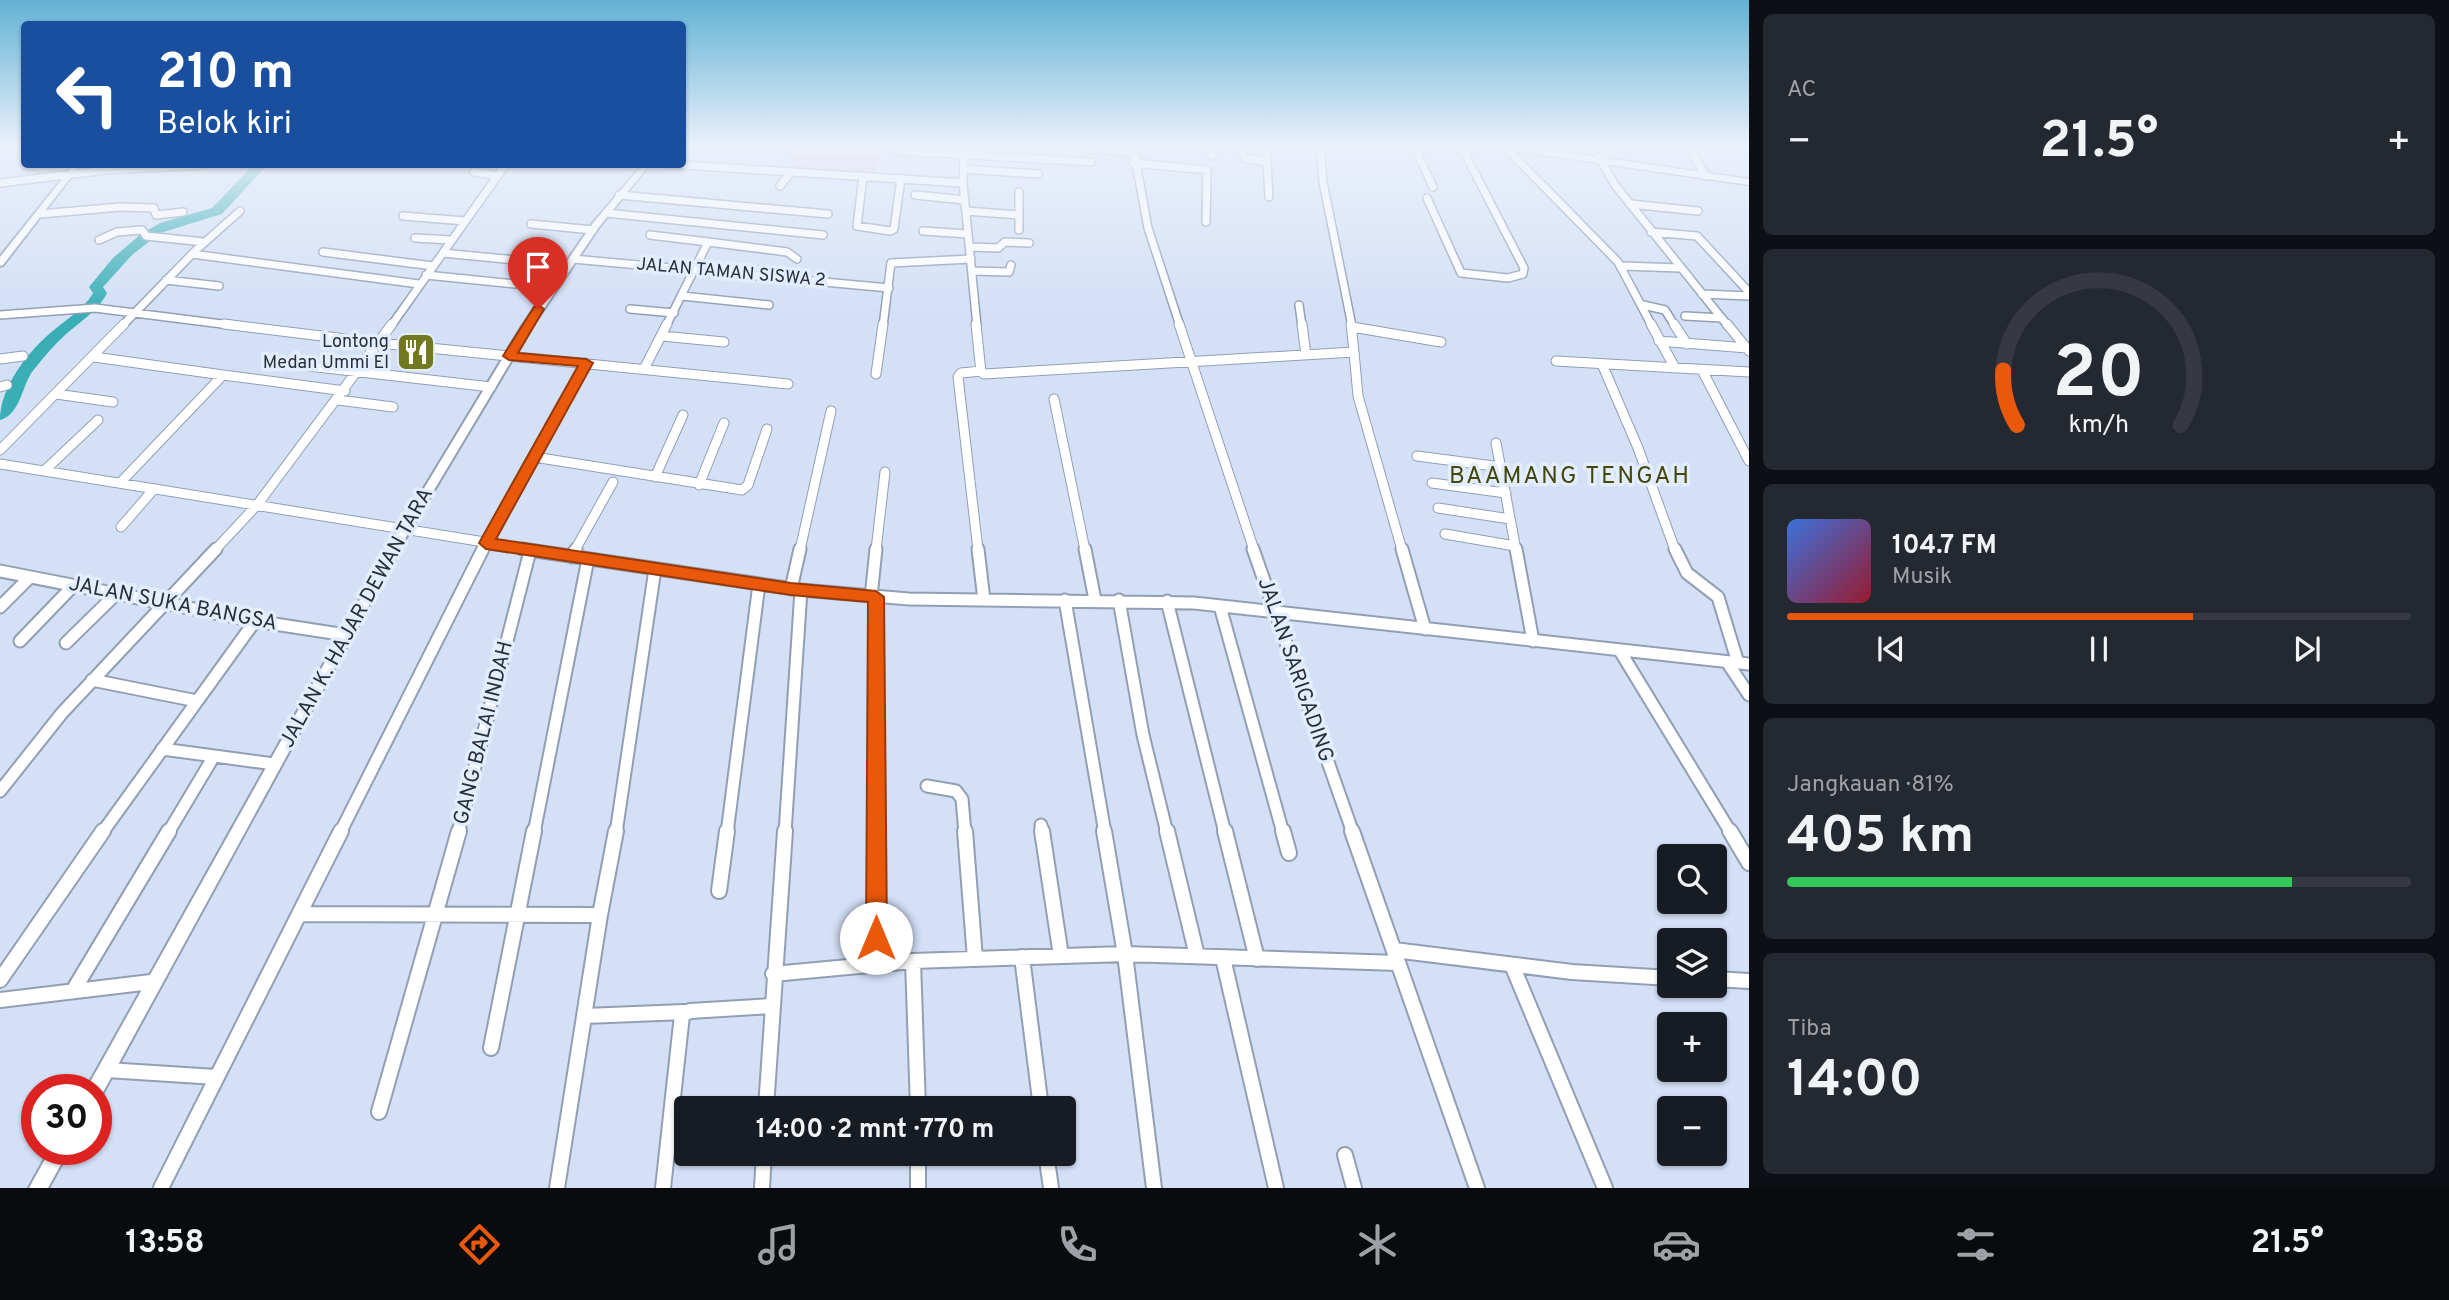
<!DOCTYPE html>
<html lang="id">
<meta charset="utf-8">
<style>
body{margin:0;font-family:Overpass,sans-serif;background:#242831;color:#f1f3f6;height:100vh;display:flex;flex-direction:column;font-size:26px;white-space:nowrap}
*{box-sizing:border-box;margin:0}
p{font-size:23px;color:#9ea1a6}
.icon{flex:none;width:38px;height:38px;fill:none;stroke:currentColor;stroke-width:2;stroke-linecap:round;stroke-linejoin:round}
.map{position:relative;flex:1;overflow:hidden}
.details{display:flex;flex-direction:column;gap:14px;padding:14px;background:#0d0f14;width:700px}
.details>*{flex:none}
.hud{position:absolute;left:21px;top:21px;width:665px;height:147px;border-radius:7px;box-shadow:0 2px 5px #0004;background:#1a4fa0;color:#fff;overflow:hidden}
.tools{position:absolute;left:1657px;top:844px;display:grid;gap:14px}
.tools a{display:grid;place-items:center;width:70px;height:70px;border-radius:7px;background:#171b24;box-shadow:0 2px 5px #0004;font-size:35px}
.speed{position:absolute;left:21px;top:1074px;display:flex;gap:14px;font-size:35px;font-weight:700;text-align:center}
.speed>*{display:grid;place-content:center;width:91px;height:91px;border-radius:50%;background:#171b24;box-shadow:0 2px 5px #0004;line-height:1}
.speed .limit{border:10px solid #d22;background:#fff;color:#111}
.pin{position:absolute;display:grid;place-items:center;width:60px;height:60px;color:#fff;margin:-72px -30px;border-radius:50% 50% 50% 0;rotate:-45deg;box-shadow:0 0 7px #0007}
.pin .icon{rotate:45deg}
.me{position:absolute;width:77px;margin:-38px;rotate:0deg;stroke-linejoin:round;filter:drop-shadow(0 0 5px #0008)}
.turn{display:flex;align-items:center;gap:24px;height:147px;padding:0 21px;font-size:32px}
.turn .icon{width:91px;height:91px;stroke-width:2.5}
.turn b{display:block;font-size:49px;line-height:60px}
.big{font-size:52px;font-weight:700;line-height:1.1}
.details .widget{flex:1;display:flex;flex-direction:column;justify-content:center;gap:10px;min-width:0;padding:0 24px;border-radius:10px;background:#242831}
.details .dial{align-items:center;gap:0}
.dial svg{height:182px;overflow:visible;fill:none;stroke:#363941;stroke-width:7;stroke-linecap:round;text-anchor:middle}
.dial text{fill:#f1f3f6;stroke:none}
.song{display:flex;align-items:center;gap:21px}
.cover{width:84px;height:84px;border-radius:10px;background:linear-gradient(135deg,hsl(220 70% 55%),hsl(350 70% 35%))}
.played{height:7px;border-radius:4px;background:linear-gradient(90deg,#ea580c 65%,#363941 65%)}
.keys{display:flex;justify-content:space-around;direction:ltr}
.heat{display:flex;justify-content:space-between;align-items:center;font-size:38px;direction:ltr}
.charge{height:10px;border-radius:5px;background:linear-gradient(90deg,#34c759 81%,#363941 0)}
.trip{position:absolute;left:674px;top:1096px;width:402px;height:70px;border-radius:7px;background:#171b24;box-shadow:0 2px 5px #0004;font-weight:700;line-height:70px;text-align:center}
.menu{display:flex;height:112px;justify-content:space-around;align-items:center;background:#090b0e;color:#9ea1a6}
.menu .icon{width:49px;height:49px}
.menu .selected{color:#ea580c}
.menu b{font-size:32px;color:#f1f3f6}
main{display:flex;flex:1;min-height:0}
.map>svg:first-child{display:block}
.green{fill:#d8bae0}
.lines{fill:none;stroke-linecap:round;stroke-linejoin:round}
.river{fill:#39aeb5;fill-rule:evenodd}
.minor-far3-casing{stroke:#929fb3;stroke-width:10}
.minor-far2-casing{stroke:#929fb3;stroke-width:11}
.minor-far1-casing{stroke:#929fb3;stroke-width:15}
.minor-casing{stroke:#929fb3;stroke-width:18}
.tertiary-casing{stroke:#929fb3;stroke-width:4}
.primary-casing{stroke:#929fb3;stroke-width:3}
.minor-far3{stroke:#fff;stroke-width:7}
.minor-far2{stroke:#fff;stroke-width:9}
.minor-far1{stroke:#fff;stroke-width:11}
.minor{stroke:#fff;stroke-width:14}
.tertiary{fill:#fff;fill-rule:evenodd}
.primary{fill:#fff;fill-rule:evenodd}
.route{fill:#ea580c;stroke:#983908;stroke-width:2}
.labels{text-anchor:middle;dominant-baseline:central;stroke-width:7;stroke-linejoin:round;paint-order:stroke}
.far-street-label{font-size:18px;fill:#2a2f37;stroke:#e2edff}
.far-poi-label{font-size:18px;fill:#2a2f37;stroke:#e2edff;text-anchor:end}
.street-label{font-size:21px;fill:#2a2f37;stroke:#e2edff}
.quarter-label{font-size:24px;letter-spacing:2px;fill:#444709;stroke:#e2edff}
</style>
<main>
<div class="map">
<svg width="1749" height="1188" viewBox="0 0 1749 1188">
<rect width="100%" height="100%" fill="#d3e0f6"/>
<!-- green -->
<path class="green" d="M795 146H883L875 175 786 170Z"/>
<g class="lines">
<!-- river -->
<path class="river" d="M254 164H268L222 214 160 233 132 255 103 287 107 293C97 313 77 323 61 339 51 348 41 361 32 372 22 386 20 415 0 420 0 387 28 351 54 330 67 319 85 308 93 293L89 287 113 258 141 234 160 223 212 208Z"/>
<!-- minor-far3 casing -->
<g class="minor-far3-casing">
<path id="minor-far3" d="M1133 146 1148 228 1180 326
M1210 146 1212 156
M1240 146 1244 158 1266 162
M1266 146 1269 197
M1320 146 1323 182 1352 326
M1414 146 1433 187
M1689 146 1705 176
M1505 147 1618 262 1652 326
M1089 149 1132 152
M899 151 1091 162
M964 155 963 183 977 326
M1599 157 1615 185 1728 326
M1134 163 1207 170 1206 222
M668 164 963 183
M964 169 1038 174
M474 172 498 176
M863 176 857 226 890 231 894 229 901 178
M0 183 106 170 206 165
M780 186 790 173
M1019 192V230
M619 195 828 214
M915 195 965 200
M1427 198 1461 273 1508 278 1523 274 1524 268 1461 146
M1630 204 1698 211
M966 211 1019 215
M606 213 823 235
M40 214 120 207 154 208 156 215 183 212
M403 216 465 221
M531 224 593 230
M923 231 968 234
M1651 232 1697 236 1749 292
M650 235 708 242
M415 238 451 240
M99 240 117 232 142 230 146 236 204 242
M970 247 998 248 1005 242 1029 243
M323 252 433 266
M443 253 537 262
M192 254 419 284
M573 259 889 288
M1622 266 1680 268
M972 271 1009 272 1011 265
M426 275 515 284
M166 280 219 286
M1702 294 1749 296
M682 296 769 305
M1299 305 1302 326
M1643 305 1665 310 1675 326
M630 309 674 313
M0 315 95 308 238 326
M1685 316 1722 318
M122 326 195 251 240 211
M391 326 506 164
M666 326 708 242 787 252 797 259
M883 326 891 263 971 259"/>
</g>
<!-- minor-far2 casing -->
<g class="minor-far2-casing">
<path id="minor-far2" d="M224 324 379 343 788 384
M976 324 981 372 984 374 1354 352 1351 324
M1179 324 1254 550
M1302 324 1306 355
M1651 324 1675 368
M1674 324 1687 344
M1727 324 1749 351
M1352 327 1441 342
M662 336 724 342
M1659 341 1747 348
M1354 352 1358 396 1402 550
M94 357 223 375 120 483
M0 359 23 356
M1556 361 1749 372
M291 364 491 387
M1602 364 1638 448 1675 550
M645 367 667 324
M1702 370 1749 461
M876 374 883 324
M223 375 345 391
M0 387 7 385
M56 394 113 402
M1054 399 1085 550
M338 400 393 407
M1496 443 1516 550
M0 450 124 324
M1417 456 1501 467
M534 457 742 490 748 485 767 429
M0 464 534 550
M44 471 98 420
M655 477 683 415
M1432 483 1506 493
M699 485 724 423
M1438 508 1510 519
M121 527 154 489
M1445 534 1515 546
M215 550 257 505 392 324
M482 550 586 363
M575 550 613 482
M800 550 831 411
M876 550 885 472
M978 550 958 377 961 373 981 371"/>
</g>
<!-- minor-far1 casing -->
<g class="minor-far1-casing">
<path id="minor-far1" d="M522 549 801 590 909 599 1194 603 1749 664
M978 549 984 600
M1085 549 1095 600
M1253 549 1353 833
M1402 549 1425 629
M1516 549 1533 641
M1675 549 1687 573 1718 597 1738 663
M571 557 576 549
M0 571 255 621 346 635
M791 589 800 549
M871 597 876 549
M876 597V833
M1065 600 1105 833
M1119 600 1143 735 1167 833
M1167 601 1225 833
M1220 606 1283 833
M0 607 30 577
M20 641 73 586
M66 643 116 594
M1620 651 1731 833
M1727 662 1749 695
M92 680 197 701
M162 749 274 764
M927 786 956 791 962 799 965 833
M0 791 62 713 216 549
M1041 825 1042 833
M102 833 255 621
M168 833 214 756
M340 833 483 549
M458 833 530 551
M534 833 588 559
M616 833 655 569
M727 833 759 584
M785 833 801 590"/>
</g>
<!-- minor casing -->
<g class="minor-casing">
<path id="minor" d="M876 831V964
M965 831 975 959
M1042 831 1061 956
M1104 831 1125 954 1154 1188
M1167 831 1197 956
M1225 831 1257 959
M1283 831 1289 853
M1352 831 1477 1188
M1730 831 1749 863
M719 891 727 831
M300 914 600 915 616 831
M1394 950 1572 972 1670 978
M1022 957 1041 1108
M1223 958 1276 1188
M913 961 918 1108
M1512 965 1605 1188
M773 974 913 961 1125 954 1398 963
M1715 979 1749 981
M0 980 103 831
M73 991 169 831
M0 1000 151 982
M585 1016 684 1012
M491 1048 534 831
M107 1070 216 1077
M766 1108 785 831
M379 1112 459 831
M918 1153V1188
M1046 1153 1051 1188
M1345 1155 1354 1188
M161 1188 341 831
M557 1188 600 915
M663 1188 682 1015 690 1011 771 1006
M762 1188 764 1153"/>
</g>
<!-- tertiary casing -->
<g class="tertiary-casing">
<path id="tertiary" d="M74 164H81L3 265 0 266V257Z
M643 164H650L599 227 531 328 409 532 101 1096 96 1098V1090H86L89 1084 400 528 521 328 593 223Z
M50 1150H69L48 1188H29Z"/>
</g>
<!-- primary casing -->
<g class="primary-casing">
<path id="primary" d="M1496 146H1522L1749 179V185L1501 149Z"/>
</g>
<!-- minor-far3 -->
<use href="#minor-far3" class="minor-far3"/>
<!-- minor-far2 -->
<use href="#minor-far2" class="minor-far2"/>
<!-- minor-far1 -->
<use href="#minor-far1" class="minor-far1"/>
<!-- minor -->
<use href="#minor" class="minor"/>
<!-- tertiary -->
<use href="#tertiary" class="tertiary"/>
<!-- primary -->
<use href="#primary" class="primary"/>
</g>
<!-- sky -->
<linearGradient id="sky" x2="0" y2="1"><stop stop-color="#62b2d4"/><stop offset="0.47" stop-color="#ebf1fb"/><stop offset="1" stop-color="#ebf1fb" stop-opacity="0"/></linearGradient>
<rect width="1749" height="312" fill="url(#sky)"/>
<!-- route -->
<path class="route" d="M538 305 544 309 518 353 586 359 593 363 496 539 791 583 876 591 884 597 887 938 884 945 876 948 869 945 866 938 868 602 791 595 486 549 479 543 578 366 509 360 503 356 534 307Z"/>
<!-- icons -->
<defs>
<g id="restaurant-square" transform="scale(2.0125)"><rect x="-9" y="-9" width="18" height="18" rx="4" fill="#727820" stroke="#e2edff"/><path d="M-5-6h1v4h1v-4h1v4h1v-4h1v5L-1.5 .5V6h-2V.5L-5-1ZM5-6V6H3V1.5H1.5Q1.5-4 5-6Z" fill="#fff"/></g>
</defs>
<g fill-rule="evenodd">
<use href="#restaurant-square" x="416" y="352"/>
</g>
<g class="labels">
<!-- far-street labels -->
<g class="far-street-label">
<text transform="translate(731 273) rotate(5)">JALAN TAMAN SISWA 2</text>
</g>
<!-- far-poi labels -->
<g class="far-poi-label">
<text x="389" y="342">Lontong<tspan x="389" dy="21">Medan Ummi El</tspan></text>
</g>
<!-- street labels -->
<g class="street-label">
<text transform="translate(173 604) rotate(11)">JALAN SUKA BANGSA</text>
<text transform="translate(357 618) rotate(-61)">JALAN K. HAJAR DEWAN TARA</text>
<text transform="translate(1295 670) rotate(71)">JALAN SARIGADING</text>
<text transform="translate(484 733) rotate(-76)">GANG BALAI INDAH</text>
</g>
<!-- quarter labels -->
<g class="quarter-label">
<text x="1570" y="477">BAAMANG TENGAH</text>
</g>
</g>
</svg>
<div class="tools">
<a><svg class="icon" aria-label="search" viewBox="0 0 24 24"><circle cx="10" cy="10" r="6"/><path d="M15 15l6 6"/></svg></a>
<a><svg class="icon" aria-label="layers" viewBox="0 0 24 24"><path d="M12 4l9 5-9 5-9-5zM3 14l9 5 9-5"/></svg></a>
<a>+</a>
<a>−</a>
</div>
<div class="speed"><div class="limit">30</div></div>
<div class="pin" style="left:538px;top:309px;background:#d93025"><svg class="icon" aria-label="arrive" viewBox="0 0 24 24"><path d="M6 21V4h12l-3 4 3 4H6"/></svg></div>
<svg class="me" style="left:876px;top:938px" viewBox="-20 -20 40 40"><circle r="19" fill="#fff"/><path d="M0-13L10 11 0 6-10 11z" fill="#ea580c"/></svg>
<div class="trip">14:00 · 2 mnt · 770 m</div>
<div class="hud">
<div class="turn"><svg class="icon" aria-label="left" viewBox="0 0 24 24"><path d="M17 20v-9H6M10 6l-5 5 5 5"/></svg><div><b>210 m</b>Belok kiri</div></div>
</div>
</div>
<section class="details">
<div class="widget"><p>AC</p>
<div class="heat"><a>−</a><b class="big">21.5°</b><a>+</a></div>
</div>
<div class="widget dial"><svg viewBox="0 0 100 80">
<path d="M14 69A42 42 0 1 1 86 69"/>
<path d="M14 69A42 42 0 0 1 8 45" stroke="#ea580c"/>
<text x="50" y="56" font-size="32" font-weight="700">20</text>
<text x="50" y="72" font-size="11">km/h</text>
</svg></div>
<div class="widget">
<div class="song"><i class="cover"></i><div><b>104.7 FM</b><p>Musik</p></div></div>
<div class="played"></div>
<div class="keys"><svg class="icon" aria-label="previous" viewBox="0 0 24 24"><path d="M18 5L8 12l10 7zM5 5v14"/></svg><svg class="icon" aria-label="pause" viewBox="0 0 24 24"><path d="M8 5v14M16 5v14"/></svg><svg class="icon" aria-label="next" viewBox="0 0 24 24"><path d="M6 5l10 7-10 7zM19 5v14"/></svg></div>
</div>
<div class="widget"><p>Jangkauan · 81%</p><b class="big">405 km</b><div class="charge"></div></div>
<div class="widget"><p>Tiba</p><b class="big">14:00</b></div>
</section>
</main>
<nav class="menu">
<b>13:58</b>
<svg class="icon selected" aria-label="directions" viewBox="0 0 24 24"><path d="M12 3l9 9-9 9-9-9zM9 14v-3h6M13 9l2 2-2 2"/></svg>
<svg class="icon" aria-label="music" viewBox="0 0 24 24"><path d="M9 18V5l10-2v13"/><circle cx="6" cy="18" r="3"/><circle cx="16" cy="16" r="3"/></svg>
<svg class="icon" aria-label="phone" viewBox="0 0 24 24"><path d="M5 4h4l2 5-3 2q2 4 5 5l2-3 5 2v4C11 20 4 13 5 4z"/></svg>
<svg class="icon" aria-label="climate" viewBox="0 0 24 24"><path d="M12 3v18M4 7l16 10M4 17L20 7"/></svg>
<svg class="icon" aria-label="car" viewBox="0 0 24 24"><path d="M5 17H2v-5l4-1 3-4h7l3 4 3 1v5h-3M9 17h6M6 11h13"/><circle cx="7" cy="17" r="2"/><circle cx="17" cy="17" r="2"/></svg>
<svg class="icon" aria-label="filters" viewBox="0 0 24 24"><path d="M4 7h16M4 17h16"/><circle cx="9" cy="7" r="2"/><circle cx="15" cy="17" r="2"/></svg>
<b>21.5°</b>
</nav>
